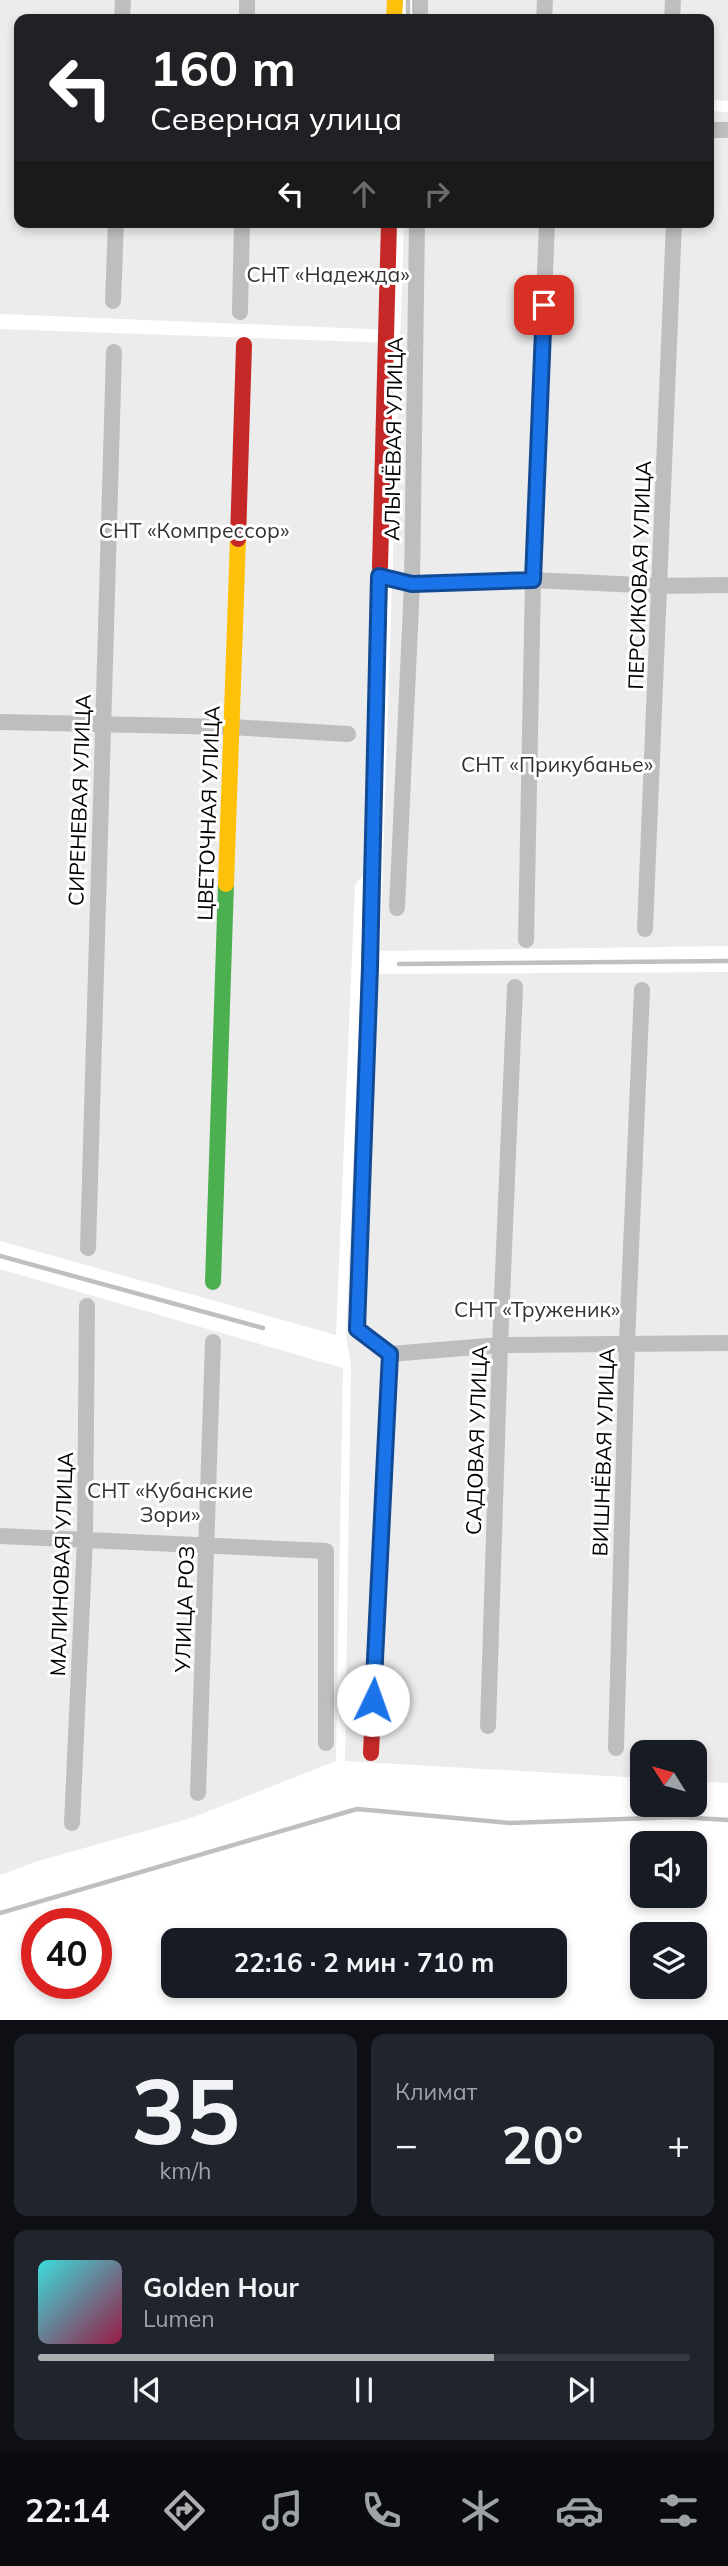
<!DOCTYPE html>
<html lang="ru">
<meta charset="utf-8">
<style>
body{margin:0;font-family:Mulish,sans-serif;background:#20242c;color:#f1f3f6;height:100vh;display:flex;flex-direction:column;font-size:26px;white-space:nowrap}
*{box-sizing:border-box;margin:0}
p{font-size:23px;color:#9ea1a6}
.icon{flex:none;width:38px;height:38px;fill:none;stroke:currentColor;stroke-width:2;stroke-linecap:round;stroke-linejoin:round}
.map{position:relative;height:2020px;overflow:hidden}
.panel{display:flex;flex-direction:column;gap:14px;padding:14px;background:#0d0f14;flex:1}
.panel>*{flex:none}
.banner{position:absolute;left:14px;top:14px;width:700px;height:214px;border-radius:14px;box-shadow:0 4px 10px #0003;background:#202124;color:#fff;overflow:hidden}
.needle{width:46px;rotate:307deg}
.tools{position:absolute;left:630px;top:1740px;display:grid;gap:14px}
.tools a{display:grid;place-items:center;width:77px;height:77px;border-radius:14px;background:#171b24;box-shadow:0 4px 10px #0003;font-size:35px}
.speed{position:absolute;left:21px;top:1908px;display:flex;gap:14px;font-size:35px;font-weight:700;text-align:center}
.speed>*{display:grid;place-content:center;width:91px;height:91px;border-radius:50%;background:#171b24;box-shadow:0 4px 10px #0003;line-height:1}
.speed .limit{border:10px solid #d22;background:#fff;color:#111}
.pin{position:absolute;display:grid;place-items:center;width:60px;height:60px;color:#fff;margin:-30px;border-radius:14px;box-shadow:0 4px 10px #0006}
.me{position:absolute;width:77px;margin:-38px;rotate:3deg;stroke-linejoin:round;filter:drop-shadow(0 0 5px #0008)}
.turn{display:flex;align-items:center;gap:24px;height:147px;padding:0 21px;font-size:32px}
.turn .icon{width:91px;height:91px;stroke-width:2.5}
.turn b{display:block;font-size:49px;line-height:60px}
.lanes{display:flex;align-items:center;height:66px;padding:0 21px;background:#0003;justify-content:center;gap:35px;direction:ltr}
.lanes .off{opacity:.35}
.big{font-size:52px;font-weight:700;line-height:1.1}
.panel .tile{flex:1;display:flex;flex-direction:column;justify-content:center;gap:10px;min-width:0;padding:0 24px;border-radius:14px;background:#20242c}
.panel .dial{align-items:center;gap:0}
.dial b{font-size:91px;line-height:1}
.song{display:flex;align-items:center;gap:21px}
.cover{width:84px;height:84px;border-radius:10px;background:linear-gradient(135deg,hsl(180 70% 55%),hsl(340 70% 35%))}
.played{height:7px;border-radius:4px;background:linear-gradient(90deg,#adaeaf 70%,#363941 70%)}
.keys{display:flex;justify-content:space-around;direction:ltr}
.heat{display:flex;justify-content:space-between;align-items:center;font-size:38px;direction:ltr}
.panel .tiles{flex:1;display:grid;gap:14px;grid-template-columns:1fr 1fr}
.tile:last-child{grid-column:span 2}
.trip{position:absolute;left:161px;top:1928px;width:406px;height:70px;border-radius:14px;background:#171b24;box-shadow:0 4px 10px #0003;font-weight:700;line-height:70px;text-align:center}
.tabs{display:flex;height:112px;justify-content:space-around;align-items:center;background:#090b0e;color:#9ea1a6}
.tabs .icon{width:49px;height:49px}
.tabs .active{color:#adaeaf}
.tabs b{font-size:32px;color:#f1f3f6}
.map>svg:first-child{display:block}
.green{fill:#ececec}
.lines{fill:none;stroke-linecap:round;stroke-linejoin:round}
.stream{stroke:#bfbfbf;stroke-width:4.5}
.street{stroke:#bebebe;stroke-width:16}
.fast{stroke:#4caf50;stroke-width:16}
.slow{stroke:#ffc107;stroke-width:16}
.jam{stroke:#c62828;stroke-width:16}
.route-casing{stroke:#114b97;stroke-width:18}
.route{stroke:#1a73e8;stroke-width:12}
.labels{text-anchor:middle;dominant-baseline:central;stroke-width:6;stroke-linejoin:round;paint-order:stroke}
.park-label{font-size:21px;fill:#333;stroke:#fff}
.street-label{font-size:21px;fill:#000;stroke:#fff}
</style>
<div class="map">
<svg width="728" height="2020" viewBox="0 0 728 2020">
<rect width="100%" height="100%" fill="#fff"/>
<!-- green -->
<path class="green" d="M0 0H400V19H19V222H395L392 330 0 314Z
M415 0H728V101L709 100V19H414Z
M709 111 728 112V946L380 951 404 222H709Z
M0 329 394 343 377 858 355 885 336 1335 0 1241Z
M728 972V1783L695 1781V1752H642V1778L345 1761 351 1365 346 1337 361 974Z
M0 1269 343 1368 336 1761 191 1818 38 1861 0 1875Z"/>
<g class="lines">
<!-- stream -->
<path class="stream" d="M408 19V0
M399 964 728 961
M0 1256 263 1328
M0 1913 357 1809 510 1823 680 1817 728 1820"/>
<!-- street -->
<path class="street" d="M420 12V0
M122 19 123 0
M247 19V0
M544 19 545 0
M672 19 673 0
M709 130H728
M113 301 116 222
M240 312 242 222
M379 576 412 584 533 580 660 586 728 585
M0 722 231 727 348 734
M397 908 412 584 417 222
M645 929 674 222
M526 940 533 580 547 222
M88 1248 114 352
M390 1354 500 1345 728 1343
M0 1536 326 1551V1743
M488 1726 500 1345 515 987
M616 1748 627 1342 642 990
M198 1793 213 1342
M72 1823 85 1538 87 1306"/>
<!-- fast -->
<path class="fast" d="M367 1051 380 567
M213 1282 226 884"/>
<!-- slow -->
<path class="slow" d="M394 19 395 0
M226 884 238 539
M367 1051 357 1329 390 1354 385 1450"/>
<!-- jam -->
<path class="jam" d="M238 539 244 345
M380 567 389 222
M371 1753 385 1450"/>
</g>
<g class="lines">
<!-- route casing -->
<g class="route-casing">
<path id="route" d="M373 1700 390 1354 357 1329 370 967 379 576 412 584 533 580 544 305"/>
</g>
<!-- route -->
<use href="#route" class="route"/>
</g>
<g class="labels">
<!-- park labels -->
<g class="park-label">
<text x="328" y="274">СНТ «Надежда»</text>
<text x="194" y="530">СНТ «Компрессор»</text>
<text x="557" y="764">СНТ «Прикубанье»</text>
<text x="537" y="1309">СНТ «Труженик»</text>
<text x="170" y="1490">СНТ «Кубанские<tspan x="170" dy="24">Зори»</tspan></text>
</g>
<!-- street labels -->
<g class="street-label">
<text transform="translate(393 439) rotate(-89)">АЛЫЧЁВАЯ УЛИЦА</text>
<text transform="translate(639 575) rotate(-88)">ПЕРСИКОВАЯ УЛИЦА</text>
<text transform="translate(79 800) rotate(-88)">СИРЕНЕВАЯ УЛИЦА</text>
<text transform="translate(208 813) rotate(-88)">ЦВЕТОЧНАЯ УЛИЦА</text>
<text transform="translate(476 1440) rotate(-88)">САДОВАЯ УЛИЦА</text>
<text transform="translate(603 1452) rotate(-88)">ВИШНЁВАЯ УЛИЦА</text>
<text transform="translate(61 1564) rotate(-88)">МАЛИНОВАЯ УЛИЦА</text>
<text transform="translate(184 1609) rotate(-88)">УЛИЦА РОЗ</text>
</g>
</g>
</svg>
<div class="tools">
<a><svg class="needle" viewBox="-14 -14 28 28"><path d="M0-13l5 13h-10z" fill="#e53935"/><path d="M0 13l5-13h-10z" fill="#9ea1a6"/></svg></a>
<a><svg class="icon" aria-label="sound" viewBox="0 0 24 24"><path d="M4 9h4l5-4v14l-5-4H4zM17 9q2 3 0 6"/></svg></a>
<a><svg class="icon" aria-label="layers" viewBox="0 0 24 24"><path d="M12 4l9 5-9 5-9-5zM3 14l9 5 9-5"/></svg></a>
</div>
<div class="speed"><div class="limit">40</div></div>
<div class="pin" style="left:544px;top:305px;background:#d93025"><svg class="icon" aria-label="arrive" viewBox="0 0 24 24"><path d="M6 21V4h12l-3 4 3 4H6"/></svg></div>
<svg class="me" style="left:373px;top:1700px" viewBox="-20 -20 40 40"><circle r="19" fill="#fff"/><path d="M0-13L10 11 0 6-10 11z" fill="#1a73e8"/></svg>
<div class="trip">22:16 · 2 мин · 710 m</div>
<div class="banner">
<div class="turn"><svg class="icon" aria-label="left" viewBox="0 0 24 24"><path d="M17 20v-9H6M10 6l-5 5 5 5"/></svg><div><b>160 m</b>Северная улица</div></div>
<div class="lanes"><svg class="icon" aria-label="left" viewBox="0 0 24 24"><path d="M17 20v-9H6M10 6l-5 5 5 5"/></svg><svg class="icon off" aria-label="ahead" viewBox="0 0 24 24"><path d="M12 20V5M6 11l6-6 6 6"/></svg><svg class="icon off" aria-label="right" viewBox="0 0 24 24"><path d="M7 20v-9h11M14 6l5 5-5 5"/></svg></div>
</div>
</div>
<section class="panel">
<div class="tiles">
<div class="tile dial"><b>35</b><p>km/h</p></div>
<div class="tile"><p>Климат</p>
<div class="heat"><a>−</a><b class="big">20°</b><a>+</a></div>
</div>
<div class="tile">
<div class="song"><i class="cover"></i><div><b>Golden Hour</b><p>Lumen</p></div></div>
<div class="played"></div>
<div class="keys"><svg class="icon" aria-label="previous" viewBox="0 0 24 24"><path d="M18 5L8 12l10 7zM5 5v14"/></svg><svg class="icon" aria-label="pause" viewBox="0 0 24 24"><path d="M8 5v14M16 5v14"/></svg><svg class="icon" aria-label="next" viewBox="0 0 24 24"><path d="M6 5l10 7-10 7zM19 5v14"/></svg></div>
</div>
</div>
</section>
<nav class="tabs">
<b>22:14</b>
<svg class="icon active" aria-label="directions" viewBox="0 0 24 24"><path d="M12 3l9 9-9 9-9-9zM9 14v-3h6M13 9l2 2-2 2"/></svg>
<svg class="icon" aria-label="music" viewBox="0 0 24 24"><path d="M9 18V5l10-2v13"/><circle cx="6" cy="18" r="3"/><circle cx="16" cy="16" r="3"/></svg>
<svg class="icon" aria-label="phone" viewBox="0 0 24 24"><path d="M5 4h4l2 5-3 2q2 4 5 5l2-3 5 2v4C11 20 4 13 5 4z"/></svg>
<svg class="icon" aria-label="climate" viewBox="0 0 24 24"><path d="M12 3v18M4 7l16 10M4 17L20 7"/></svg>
<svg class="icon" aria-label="car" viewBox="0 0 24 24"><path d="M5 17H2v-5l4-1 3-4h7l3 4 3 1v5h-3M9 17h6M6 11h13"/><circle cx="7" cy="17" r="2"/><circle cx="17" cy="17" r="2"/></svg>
<svg class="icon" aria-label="filters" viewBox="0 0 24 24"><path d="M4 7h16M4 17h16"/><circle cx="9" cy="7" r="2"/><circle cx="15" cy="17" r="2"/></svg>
</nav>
